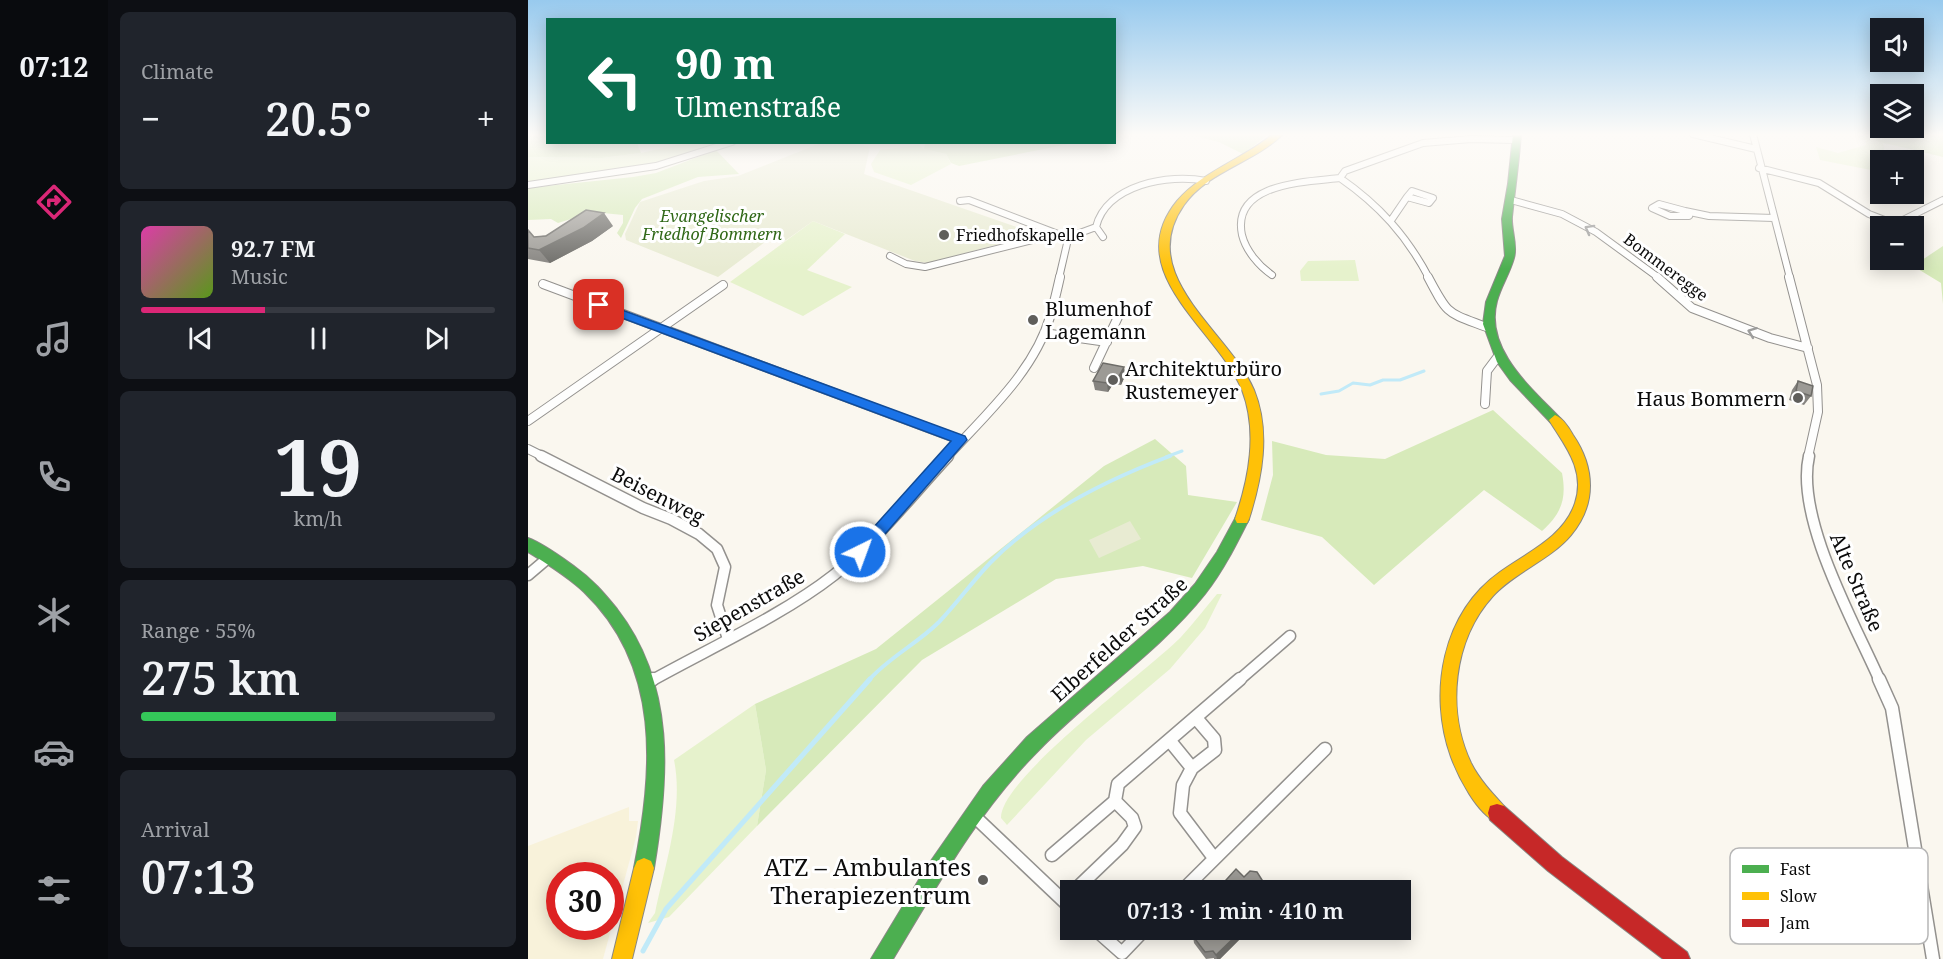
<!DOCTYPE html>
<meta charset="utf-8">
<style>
body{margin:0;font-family:"Noto Serif",serif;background:#20242c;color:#f1f3f6;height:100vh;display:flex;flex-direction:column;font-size:22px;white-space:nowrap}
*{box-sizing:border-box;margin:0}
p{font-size:20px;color:#9ea1a6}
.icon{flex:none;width:33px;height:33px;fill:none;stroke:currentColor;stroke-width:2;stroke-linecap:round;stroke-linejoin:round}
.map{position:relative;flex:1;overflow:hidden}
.side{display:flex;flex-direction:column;gap:12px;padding:12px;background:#0d0f14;width:420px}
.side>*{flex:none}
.hud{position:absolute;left:18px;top:18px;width:570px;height:126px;border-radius:0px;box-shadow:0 3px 15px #0003;background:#0b6e4f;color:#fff;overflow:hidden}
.controls{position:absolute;left:1342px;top:18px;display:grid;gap:12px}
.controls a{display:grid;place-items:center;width:54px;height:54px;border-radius:0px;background:#171b24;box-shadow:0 3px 15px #0003;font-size:30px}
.speed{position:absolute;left:18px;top:862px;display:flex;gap:12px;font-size:30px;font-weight:700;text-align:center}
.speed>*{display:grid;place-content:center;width:78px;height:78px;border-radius:50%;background:#171b24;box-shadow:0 3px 15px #0003;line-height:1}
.speed .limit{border:9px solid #d22;background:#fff;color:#111}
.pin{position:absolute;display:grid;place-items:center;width:51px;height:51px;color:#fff;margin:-26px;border-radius:12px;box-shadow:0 3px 9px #0006}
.me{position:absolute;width:66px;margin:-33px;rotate:42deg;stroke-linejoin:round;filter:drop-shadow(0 0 4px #0008)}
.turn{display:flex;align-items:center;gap:21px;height:126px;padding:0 30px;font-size:27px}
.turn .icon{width:78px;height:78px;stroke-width:2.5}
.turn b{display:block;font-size:42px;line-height:51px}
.big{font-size:45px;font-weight:600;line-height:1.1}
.side .widget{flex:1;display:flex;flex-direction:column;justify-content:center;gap:9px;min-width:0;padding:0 21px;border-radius:9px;background:#20242c}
.side .dial{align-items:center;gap:0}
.dial b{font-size:78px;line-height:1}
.song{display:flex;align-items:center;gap:18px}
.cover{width:72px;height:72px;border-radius:9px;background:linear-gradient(135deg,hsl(320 70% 55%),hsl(90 70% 35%))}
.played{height:6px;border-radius:3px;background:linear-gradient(90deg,#db2777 35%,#363941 35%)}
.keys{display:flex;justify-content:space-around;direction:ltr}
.heat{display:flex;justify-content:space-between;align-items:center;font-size:33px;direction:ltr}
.charge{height:9px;border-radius:4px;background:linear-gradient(90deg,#34c759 55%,#363941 0)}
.trip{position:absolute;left:532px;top:880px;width:351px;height:60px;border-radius:0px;background:#171b24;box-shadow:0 3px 15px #0003;font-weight:600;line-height:60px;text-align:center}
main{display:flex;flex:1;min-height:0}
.tab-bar{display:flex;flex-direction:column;width:108px;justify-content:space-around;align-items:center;background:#090b0e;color:#9ea1a6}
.tab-bar .icon{width:42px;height:42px}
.tab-bar .on{color:#db2777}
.tab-bar b{font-size:27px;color:#f1f3f6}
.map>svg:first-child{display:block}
.farmland{fill:#f8f2da;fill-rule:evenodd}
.green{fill:#e6f2cc}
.forest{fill:#d7eaba}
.cemetery{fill:#e8ebd2}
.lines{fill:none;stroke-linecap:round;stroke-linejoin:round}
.stream-far2{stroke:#c1eaf8;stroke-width:3}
.stream-far1{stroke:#c1eaf8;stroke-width:4}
.stream{stroke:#c1eaf8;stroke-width:5}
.street-far3-casing{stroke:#93918e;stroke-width:8}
.street-far2-casing{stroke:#93918e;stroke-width:10}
.street-far1-casing{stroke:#93918e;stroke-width:13}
.street-casing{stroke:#93918e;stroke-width:15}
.fast-casing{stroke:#898884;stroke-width:2}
.slow-casing{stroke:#898884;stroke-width:2}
.jam-casing{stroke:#898884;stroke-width:2}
.street-far3{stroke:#fefefd;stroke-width:6}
.street-far2{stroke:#fefefd;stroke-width:8}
.street-far1{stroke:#fefefd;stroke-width:10}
.street{stroke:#fefefd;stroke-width:12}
.fast{fill:#4caf50;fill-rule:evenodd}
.slow{fill:#ffc107;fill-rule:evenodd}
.jam{fill:#c62828;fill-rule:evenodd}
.wall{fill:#868480}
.shaded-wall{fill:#6d6c68}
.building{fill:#9c9a95;stroke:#6d6c68;stroke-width:1.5}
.oneway{stroke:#9d9d9c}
.route{fill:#1a73e8;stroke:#114b97;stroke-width:1.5}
.poi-dot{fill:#5f5e5b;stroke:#fff;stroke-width:2}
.labels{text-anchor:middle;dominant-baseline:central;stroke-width:6;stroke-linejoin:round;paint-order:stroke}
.far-park-label{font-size:16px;font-style:italic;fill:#306817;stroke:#fff}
.far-poi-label{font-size:16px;fill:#0b0b0b;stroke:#fff;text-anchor:start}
.far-street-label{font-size:16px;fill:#0b0b0b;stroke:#fff}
.poi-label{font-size:20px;fill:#0b0b0b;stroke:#fff;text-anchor:start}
.street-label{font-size:20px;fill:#0b0b0b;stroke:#fff}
.near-poi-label{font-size:24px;fill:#0b0b0b;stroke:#fff;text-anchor:end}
.key{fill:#fff;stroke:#b6b6b6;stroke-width:1.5}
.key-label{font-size:16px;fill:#0b0b0b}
</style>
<main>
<nav class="tab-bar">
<b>07:12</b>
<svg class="icon on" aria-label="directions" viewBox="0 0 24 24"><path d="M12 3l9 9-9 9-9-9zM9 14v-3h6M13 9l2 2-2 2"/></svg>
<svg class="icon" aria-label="music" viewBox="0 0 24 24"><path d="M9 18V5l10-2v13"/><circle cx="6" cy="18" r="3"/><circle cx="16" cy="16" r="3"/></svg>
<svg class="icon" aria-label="phone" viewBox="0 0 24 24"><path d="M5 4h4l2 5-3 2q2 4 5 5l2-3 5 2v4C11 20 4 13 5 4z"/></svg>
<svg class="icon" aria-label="climate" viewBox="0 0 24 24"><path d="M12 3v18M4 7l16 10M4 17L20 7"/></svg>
<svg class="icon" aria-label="car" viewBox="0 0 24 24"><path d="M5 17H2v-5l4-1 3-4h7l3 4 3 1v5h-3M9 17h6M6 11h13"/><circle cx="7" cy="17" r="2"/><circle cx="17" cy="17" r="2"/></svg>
<svg class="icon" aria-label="filters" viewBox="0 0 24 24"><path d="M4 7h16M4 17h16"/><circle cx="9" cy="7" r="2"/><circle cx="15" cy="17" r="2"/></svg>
</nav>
<section class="side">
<div class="widget"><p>Climate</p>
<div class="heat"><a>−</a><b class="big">20.5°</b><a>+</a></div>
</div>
<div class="widget">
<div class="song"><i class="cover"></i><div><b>92.7 FM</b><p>Music</p></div></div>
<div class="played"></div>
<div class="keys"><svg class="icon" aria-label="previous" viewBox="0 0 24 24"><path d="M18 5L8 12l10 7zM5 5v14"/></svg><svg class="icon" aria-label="pause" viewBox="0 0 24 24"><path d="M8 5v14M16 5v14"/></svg><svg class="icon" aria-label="next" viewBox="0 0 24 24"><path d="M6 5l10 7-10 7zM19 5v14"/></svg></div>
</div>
<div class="widget dial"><b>19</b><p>km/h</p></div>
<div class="widget"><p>Range · 55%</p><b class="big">275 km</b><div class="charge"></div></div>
<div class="widget"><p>Arrival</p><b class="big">07:13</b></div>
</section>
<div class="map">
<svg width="1415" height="959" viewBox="0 0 1415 959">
<rect width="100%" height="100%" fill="#faf7ef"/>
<!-- farmland -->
<path class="farmland" d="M101 807V821H110L108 837 75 959H0V846ZM32 876H82V927H32Z"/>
<!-- green -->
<path class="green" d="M1323 134H1348L1347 141 1355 143 1358 160H1353V172L1292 160 1288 147 1310 153 1338 145V141Z
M157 143H201L162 158 0 184V157L74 158 113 153Z
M391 145 396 149 418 154 423 164 383 185 346 172 343 164 352 150Z
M285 221 317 234 279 270 324 287 275 316 202 282Z
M827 260 831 281H773L772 271 780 261Z
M689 594H694L677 628 642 669 558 740 479 825 473 818C472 778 621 670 653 637 666 623 677 608 689 594Z
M227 704 238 770 229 826 141 917 120 923 127 913C137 865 156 809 146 760Z"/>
<!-- forest -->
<path class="forest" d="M0 134H19L20 142 109 143 113 153 74 158 0 157Z
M660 134H741L715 154 691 142Z
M1349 134H1415V157L1348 141Z
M397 143V142L546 143 431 166 423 163 418 154 396 149Z
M188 150 211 174 170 177 114 199 107 208 93 238 89 233 95 223V215L65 212 30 223 23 219 0 220V188L105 177 128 173Z
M1415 246V304L1413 283 1385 266Z
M965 410 1034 473C1039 499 1033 514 1014 531L956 490 846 585 794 537 733 520 745 475 744 441 798 455 857 459Z
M627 439 658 466 660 495 709 502 664 578 615 566 528 579 394 660 229 826 238 770 227 704 348 649 576 466Z"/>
<!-- cemetery -->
<path class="cemetery" d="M313 142 342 147 336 174 509 234 400 263 387 261 285 221 254 243 241 239 190 277 98 240 97 234 112 202 176 181 210 176 293 143Z
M602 521 613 539 571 558 561 540Z"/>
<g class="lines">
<!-- stream-far2 -->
<path class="stream-far2" d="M793 394 811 391 825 383 842 385 855 380H872L896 371
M638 457 654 451"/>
<!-- stream-far1 -->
<path class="stream-far1" d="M340 681C361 657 389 644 411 622 429 603 444 582 462 563 510 514 578 480 642 456"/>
<!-- stream -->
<path class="stream" d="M115 951 138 909 342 679"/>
<!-- street-far3 casing -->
<g class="street-far3-casing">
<path id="street-far3" d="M1165 134 1228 149
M1225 134 1262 278
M1231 168 1291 183 1341 214 1359 221H1373L1415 200
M812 178C851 205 879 236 901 278
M812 178 817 171 895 143 943 139 988 140
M0 185 128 166 204 142
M884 191 905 198 901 203 879 197Z
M983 200 1034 214 1068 232 1131 278
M432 201 441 200 530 234H549L568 227C578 185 641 173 678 181
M1131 204 1157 211 1161 216H1142L1124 208Z
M1157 211 1181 216 1246 218
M864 219 879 197
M568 227 575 237
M362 256 378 264 397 267 528 234
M744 275C731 266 718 251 714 235 703 183 777 182 812 178
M531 278 541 235"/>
</g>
<!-- street-far2 casing -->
<g class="street-far2-casing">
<path id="street-far2" d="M900 277C921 317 919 312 961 328
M1129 277 1164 308 1242 338 1280 348
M1261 277 1289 385 1290 412 1280 457
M15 284 432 440
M516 333 579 342
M566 368 590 317
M957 404 959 371 971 355
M0 421 195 285
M0 449 16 457
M419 457C456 416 506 372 522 317 526 304 529 290 532 277"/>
</g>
<!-- street-far1 casing -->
<g class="street-far1-casing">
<path id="street-far1" d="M13 456 115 508 143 519 171 534 189 549 197 567 189 605 200 639
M1281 456C1267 518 1326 622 1352 681
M0 575 20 558
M123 681C180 649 255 615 306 575 348 541 383 496 420 456
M710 681 762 636"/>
</g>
<!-- street casing -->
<g class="street-casing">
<path id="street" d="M1351 679 1364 708 1405 959
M122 681 125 679
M642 741 664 768 687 750 686 739 668 718
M664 768 655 785 652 813 686 858
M445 815 543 908
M524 855 587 801
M546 891 594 845 607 827 604 818 587 801 590 784 712 679
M654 891 797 749
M568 930 594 953 616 930"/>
</g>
<!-- fast casing -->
<g class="fast-casing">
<path id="fast" d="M985 134H993C991 162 987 189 984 217 983 230 990 245 986 258 982 273 973 286 969 301 956 348 1002 387 1031 417L1033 420 1031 423H1023L982 380 969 362 955 324 958 302 977 256 974 219 980 184Z
M714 513 719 515 721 519C708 545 695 571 677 594 629 654 564 695 511 750 450 811 409 886 365 959H343L398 868 455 786 499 737 642 612 667 584 689 552 709 515Z
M0 538C16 544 33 557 47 567 64 579 76 593 89 609 148 685 141 778 126 868L123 875 116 878 109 875 106 868C125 771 134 667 56 592 39 576 19 564 0 552Z"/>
</g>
<!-- slow casing -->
<g class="slow-casing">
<path id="slow" d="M745 134H755C726 163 680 171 656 205 606 276 701 331 726 390 743 432 734 478 721 519L719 523H709L707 519C721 478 730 432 714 390 690 330 591 272 649 201 675 171 715 159 745 134Z
M1027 415C1035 418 1041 428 1045 435 1067 467 1069 504 1043 535 1022 560 987 572 965 596 925 640 918 710 943 763 951 779 964 793 976 806L978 813 976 820 969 822C949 814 930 776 923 757 900 693 914 613 972 572 998 553 1036 537 1047 503 1058 470 1037 446 1021 420Z
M116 858 123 861 126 868 104 959H84L106 868 109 861Z"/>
</g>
<!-- jam casing -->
<g class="jam-casing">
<path id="jam" d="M969 804 976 806 1034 857 1159 952 1162 959H1135L1020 871 962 820 960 813 962 806Z"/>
</g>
<!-- street-far3 -->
<use href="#street-far3" class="street-far3"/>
<!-- street-far2 -->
<use href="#street-far2" class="street-far2"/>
<!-- street-far1 -->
<use href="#street-far1" class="street-far1"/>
<!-- street -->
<use href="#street" class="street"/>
<!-- fast -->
<use href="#fast" class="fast"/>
<!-- slow -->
<use href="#slow" class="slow"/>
<!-- jam -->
<use href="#jam" class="jam"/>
</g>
<!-- wall -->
<path class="wall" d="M85 226 64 241 22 263 0 259V230L6 237Z
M596 367 597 376 593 385 585 384 580 392 567 390 565 381Z
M1270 381 1283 396 1276 405 1261 400 1264 390Z
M664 930H721L692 959H686V958L678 959 666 943Z"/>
<!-- shaded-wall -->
<path class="shaded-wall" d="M76 213 85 226 64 241 22 263 11 250Z
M596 367 597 376 593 385 591 376Z
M584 375 585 384 580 392 579 383Z
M714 930H721L692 959H689L688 955Z"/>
<!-- building -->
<path class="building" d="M58 210 76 213 55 228 11 250 0 248V230L6 237 18 236Z
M575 363 596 367 591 376 584 375 579 383 565 381Z
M1270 381 1285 386 1283 396 1268 391Z
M708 869 716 877 722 871 729 872 741 891H688Z
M664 930H714L688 955 685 951 677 952 664 935Z"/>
<!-- one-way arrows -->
<defs><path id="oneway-chevron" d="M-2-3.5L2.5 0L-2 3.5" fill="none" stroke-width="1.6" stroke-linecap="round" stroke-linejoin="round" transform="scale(1.5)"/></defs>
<g class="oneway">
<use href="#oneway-chevron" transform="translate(1061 229) rotate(-151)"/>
<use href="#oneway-chevron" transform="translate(1224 332) rotate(-159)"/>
</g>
<!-- sky -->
<linearGradient id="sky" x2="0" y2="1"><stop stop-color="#98caee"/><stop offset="0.5" stop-color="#fdfbf8"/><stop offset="1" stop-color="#fdfbf8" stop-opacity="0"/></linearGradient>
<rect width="1415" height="269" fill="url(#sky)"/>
<!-- route -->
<path class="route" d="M67 303H75L437 436 439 440 337 557H327L324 552 327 548 423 441 67 308Z"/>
<!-- markers -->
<g class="poi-dot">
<circle cx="416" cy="235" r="6"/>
<circle cx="505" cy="320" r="6"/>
<circle cx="585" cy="380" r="6"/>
<circle cx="1270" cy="398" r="6"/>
<circle cx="455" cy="880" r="6"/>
</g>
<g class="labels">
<!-- far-park labels -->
<g class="far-park-label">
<text x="184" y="216">Evangelischer<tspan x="184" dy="18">Friedhof Bommern</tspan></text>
</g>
<!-- far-poi labels -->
<g class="far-poi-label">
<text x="428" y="235">Friedhofskapelle</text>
</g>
<!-- far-street labels -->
<g class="far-street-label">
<text transform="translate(1138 267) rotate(37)">Bommeregge</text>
</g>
<!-- poi labels -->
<g class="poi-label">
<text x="517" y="308">Blumenhof<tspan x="517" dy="23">Lagemann</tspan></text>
<text x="597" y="368">Architekturbüro<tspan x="597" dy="23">Rustemeyer</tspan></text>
<text x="1258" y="398" text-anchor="end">Haus Bommern</text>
</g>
<!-- street labels -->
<g class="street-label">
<text transform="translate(130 495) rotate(27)">Beisenweg</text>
<text transform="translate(1329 582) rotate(67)">Alte Straße</text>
<text transform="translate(221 605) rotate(-30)">Siepenstraße</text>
<text transform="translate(591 639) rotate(-42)">Elberfelder Straße</text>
</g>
<!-- near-poi labels -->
<g class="near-poi-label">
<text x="443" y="866">ATZ – Ambulantes<tspan x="443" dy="28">Therapiezentrum</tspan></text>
</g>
</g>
<!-- legend -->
<rect x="1202" y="848" width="198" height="96" rx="9" class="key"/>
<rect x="1214" y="865" width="27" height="8" fill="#4caf50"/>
<rect x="1214" y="892" width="27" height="8" fill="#ffc107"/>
<rect x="1214" y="919" width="27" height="8" fill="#c62828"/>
<g class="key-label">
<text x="1252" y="875">Fast</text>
<text x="1252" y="902">Slow</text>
<text x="1252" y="929">Jam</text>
</g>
</svg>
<div class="controls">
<a><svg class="icon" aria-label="sound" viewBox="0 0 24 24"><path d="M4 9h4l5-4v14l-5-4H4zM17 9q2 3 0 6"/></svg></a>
<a><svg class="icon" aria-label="layers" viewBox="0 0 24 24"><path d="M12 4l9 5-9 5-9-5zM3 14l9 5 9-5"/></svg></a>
<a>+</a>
<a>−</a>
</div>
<div class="speed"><div class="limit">30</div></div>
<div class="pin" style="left:71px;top:305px;background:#d93025"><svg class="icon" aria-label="arrive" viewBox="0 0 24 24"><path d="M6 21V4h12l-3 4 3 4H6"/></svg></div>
<svg class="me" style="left:332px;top:552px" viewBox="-20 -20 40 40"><circle r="17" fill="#1a73e8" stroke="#fff" stroke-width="3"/><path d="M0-11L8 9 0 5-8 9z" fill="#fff"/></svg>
<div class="trip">07:13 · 1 min · 410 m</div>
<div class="hud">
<div class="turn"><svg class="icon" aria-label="left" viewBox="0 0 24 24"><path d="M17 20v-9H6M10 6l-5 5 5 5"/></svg><div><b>90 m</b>Ulmenstraße</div></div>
</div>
</div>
</main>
